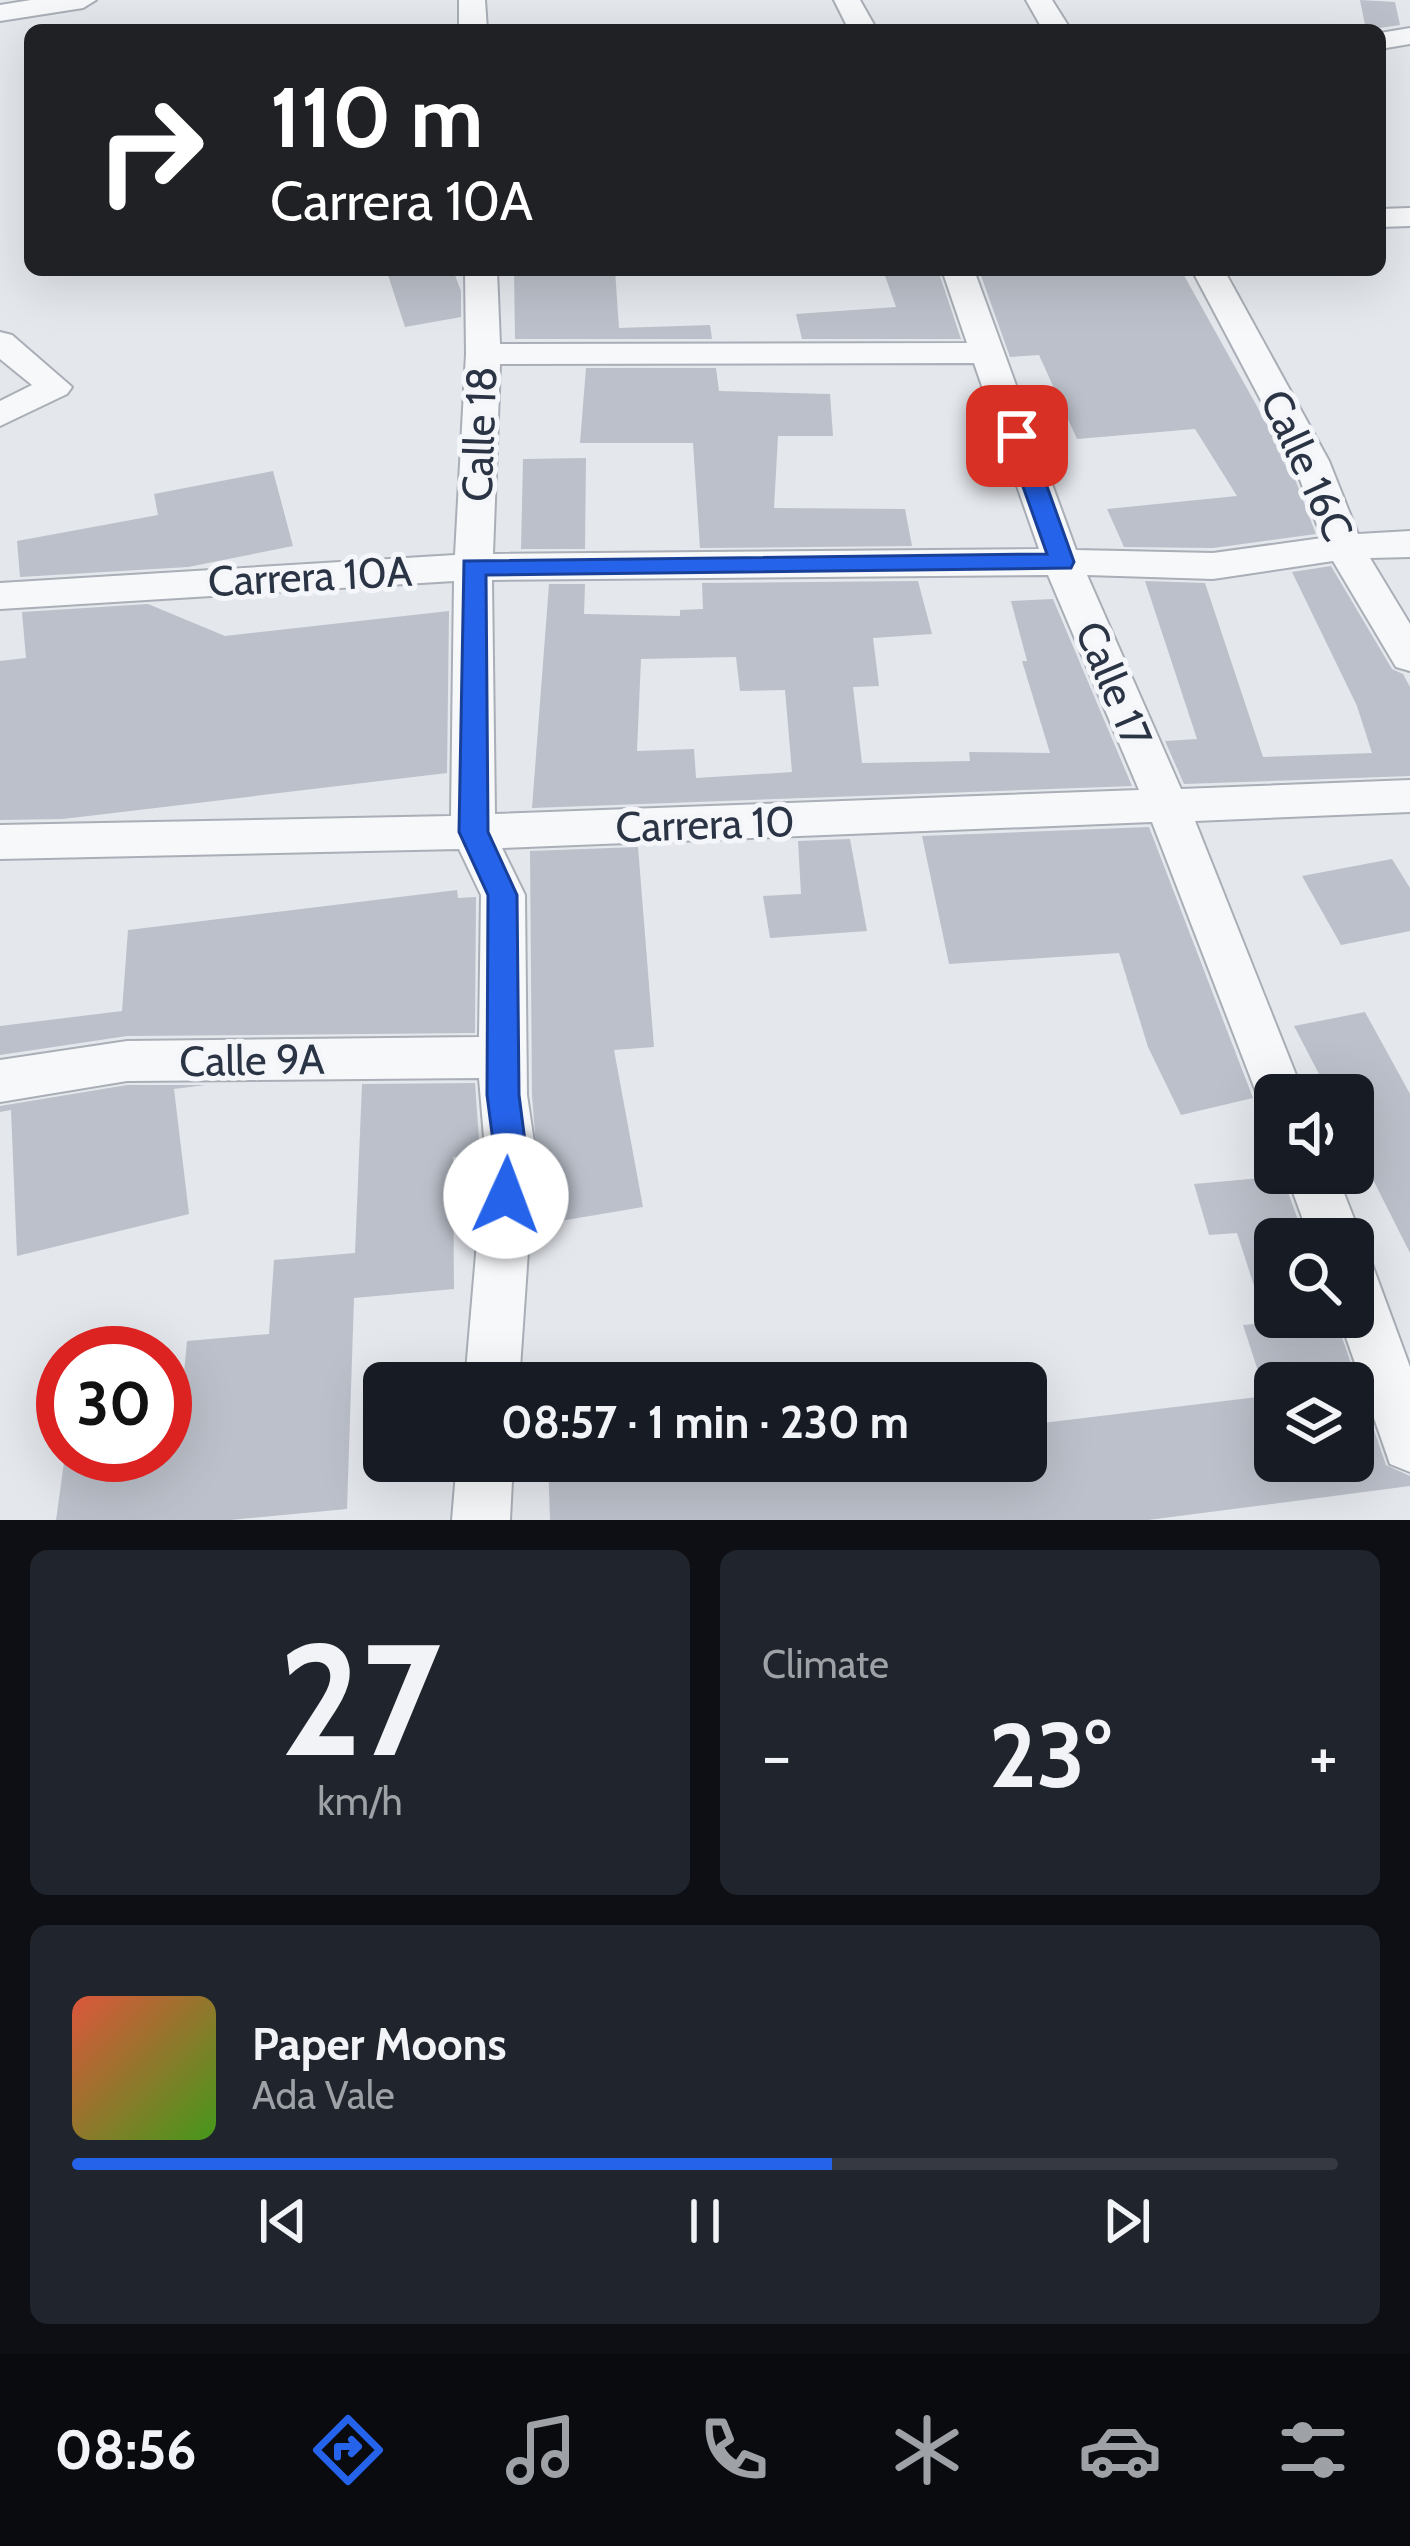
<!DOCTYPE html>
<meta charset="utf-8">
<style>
body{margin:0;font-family:Cabin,sans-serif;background:#20242c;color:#f1f3f6;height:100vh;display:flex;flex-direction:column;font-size:45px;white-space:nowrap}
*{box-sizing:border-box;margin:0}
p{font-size:39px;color:#9ea1a6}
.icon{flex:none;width:66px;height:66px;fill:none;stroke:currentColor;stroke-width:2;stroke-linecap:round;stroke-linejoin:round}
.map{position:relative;height:1520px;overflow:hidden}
.panel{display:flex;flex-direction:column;gap:30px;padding:30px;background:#0d0f14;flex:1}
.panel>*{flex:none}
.top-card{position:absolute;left:24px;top:24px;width:1362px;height:252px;border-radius:18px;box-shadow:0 12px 48px #0002;background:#202124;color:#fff;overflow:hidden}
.buttons{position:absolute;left:1254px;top:1074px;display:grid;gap:24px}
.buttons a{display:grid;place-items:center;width:120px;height:120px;border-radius:18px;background:#171b24;box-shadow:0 12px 48px #0002;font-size:60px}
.speed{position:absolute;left:36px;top:1326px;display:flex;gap:24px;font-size:60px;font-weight:700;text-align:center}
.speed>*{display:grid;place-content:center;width:156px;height:156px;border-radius:50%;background:#171b24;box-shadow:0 12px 48px #0002;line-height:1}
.speed .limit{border:18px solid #d22;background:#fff;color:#111}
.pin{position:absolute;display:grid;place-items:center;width:102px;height:102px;color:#fff;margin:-51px;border-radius:24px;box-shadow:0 6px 18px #0006}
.me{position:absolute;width:132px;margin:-66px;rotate:2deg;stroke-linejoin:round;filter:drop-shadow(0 0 9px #0008)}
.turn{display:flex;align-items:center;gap:42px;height:252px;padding:0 48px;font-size:54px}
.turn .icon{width:156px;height:156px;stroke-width:2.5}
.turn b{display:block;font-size:84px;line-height:102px}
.big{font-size:90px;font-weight:700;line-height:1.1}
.panel .widget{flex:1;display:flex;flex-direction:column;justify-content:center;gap:18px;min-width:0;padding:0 42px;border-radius:18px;background:#20242c}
.panel .dial{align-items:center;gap:0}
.dial b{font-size:156px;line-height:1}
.song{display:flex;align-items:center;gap:36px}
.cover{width:144px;height:144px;border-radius:18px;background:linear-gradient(135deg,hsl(10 70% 55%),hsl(100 70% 35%))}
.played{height:12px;border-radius:6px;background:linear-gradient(90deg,#2563eb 60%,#363941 60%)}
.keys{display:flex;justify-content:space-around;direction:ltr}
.heat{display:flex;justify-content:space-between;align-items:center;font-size:66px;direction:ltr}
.panel .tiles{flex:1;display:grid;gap:30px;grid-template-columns:1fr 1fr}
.widget:last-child{grid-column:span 2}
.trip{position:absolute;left:363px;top:1362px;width:684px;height:120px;border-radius:18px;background:#171b24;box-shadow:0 12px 48px #0002;font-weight:700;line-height:120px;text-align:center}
.tabs{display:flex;height:192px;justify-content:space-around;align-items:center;background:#090b0e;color:#9ea1a6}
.tabs .icon{width:84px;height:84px}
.tabs .on{color:#2563eb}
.tabs b{font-size:54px;color:#f1f3f6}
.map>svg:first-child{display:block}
.building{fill:#bbc0ca;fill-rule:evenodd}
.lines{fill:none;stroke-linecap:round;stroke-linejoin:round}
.street-casing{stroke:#a9aeb7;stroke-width:4}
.street{fill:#f7f8fa;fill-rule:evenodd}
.route{fill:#2563eb;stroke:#184099;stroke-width:3}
.labels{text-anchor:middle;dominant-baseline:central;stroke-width:10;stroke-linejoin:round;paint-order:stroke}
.street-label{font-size:42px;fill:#2b3445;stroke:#f4f6f9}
</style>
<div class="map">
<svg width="1410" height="1520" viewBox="0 0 1410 1520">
<rect width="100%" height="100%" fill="#e4e7ec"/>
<!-- building -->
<path class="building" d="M1360 0 1395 2 1400 25 1366 30Z
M419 270H453L461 291V317L405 327 388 275Z
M514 270H615L619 328 710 325 712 339H515Z
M883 270H938L961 339H802L796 314 896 307Z
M979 270H1181L1288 462 1284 463 1295 479 1316 534 1213 548 1124 547 1107 509 1237 496 1195 429 1077 439 1039 355 1010 357Z
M586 368H716L719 391 830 394 833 436H778L774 508 905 509 912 546 700 548 693 443H580Z
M586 458 585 549H521L523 459Z
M273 471 293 546 188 567 20 577 17 541 158 515 154 494Z
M1331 566 1392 669 1403 674 1410 687V776L1184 784 1165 741 1197 739 1145 581 1205 583 1263 757 1372 753 1357 706 1292 572Z
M918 581 932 634 873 638 879 686 853 687 862 763 970 761 969 752 1050 753 1022 661H1027L1011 601 1053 599 1132 786 532 808 549 584H585L584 614 680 616V610L703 609 702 583ZM736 657 740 691 785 690 792 772 696 778 694 749 637 751 641 659Z
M148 604 225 636 449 611 447 773 63 819 0 820V661L26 658 22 612Z
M1149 827 1253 1098 1181 1115 1148 1047 1119 953 949 964 922 836Z
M850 839 867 931 770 938 763 896 801 894 798 841Z
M638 847 654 1047 614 1050 643 1207 542 1224 532 1095 530 851Z
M1392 859 1410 888V931L1341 945 1302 876Z
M457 890 458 898 476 897 475 1033 127 1036 0 1055V1026L122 1011 128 930Z
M1365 1012 1410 1094V1253L1353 1140V1095H1330L1294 1026Z
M475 1083 480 1154 453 1157 454 1289 354 1298 347 1509 230 1520H56L65 1455H165V1427L179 1426 187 1341 269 1334 274 1260 355 1253 362 1084Z
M127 1085H206L174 1089 189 1214 17 1256 11 1110 0 1112V1106Z
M1282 1176 1305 1239H1275V1322L1335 1317 1386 1465 1410 1476V1486L1148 1520H550L548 1461H1026V1425L1275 1395V1461H1353V1383H1262L1243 1325 1266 1323 1237 1233 1209 1235 1194 1184Z"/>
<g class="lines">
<!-- street casing -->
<g class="street-casing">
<path id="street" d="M31 0H96L83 8 0 21V5Z
M459 0H485L487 30H459Z
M834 0H860L877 30H849Z
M1026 0H1052L1071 30H1043Z
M1410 28V44L1380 49V33Z
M1410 208V226L1380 227V209Z
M465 270H497L500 344 967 343 942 270H974L1076 550 1213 553 1322 538 1293 461 1192 270H1224L1329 461 1358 534 1410 531V557L1370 558 1410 624V671L1396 667 1333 561 1213 579 1087 575 1181 789 1410 780V812L1195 821 1304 1095H1275V1114L1263 1110 1152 822 502 848 525 895 527 1095 535 1149 519 1383H465L485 1149 479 1078 127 1081 0 1102V1060L127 1041 479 1037 481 895 459 849 0 859V825L451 816 454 581 0 609V583L455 555 466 354ZM974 363 1039 549 493 554 500 364ZM1048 575 1139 790 495 814 492 580Z
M0 332 12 335 72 387 67 394 0 426V401L32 385 0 359Z
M1286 1173H1336L1362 1239 1354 1256 1353 1239H1310Z
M1353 1257 1372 1264 1410 1367V1472L1390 1464 1339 1317H1353Z
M457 1461H513L510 1520H452Z"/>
</g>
<!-- street -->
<use href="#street" class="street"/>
</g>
<!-- route -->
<path class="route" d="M1017 429 1029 436 1074 562 1071 568 486 575 488 832 517 895 519 1095 526 1149 518 1206 506 1211 495 1206 490 1196 494 1149 487 1095 488 895 459 832 464 561 1047 554 1005 436Z"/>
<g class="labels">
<!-- street labels -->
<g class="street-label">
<text transform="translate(479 434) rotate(-88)">Calle 18</text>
<text transform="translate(1307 465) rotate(65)">Calle 16C</text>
<text transform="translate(310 576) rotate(-3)">Carrera 10A</text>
<text transform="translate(1114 684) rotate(67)">Calle 17</text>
<text transform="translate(705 824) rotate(-2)">Carrera 10</text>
<text transform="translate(252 1060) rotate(-1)">Calle 9A</text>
</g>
</g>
</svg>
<div class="buttons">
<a><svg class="icon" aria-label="sound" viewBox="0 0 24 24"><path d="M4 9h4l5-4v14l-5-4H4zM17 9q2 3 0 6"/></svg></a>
<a><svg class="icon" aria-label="search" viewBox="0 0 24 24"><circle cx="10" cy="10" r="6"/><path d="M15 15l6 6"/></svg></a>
<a><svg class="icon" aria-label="layers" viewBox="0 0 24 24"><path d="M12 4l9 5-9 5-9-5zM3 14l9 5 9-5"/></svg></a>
</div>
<div class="speed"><div class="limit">30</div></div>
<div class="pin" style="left:1017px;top:436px;background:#d93025"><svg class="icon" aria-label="arrive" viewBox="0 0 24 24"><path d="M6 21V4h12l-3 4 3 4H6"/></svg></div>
<svg class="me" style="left:506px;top:1196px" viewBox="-20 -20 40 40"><circle r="19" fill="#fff"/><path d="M0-13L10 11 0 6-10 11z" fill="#2563eb"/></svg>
<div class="trip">08:57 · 1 min · 230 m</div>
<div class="top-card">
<div class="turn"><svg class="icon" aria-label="right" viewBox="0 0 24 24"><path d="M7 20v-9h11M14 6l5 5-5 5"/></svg><div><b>110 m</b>Carrera 10A</div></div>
</div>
</div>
<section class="panel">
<div class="tiles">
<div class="widget dial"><b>27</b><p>km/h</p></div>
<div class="widget"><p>Climate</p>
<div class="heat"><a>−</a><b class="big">23°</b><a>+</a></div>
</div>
<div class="widget">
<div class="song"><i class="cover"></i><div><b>Paper Moons</b><p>Ada Vale</p></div></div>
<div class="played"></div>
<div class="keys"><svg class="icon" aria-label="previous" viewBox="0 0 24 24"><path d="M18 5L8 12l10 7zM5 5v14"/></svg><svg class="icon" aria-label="pause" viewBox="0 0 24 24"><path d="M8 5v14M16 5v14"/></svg><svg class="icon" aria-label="next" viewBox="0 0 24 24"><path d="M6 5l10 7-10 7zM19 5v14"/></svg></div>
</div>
</div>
</section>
<nav class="tabs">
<b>08:56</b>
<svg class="icon on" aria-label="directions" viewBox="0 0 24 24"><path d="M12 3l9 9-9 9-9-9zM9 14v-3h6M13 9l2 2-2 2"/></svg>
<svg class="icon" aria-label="music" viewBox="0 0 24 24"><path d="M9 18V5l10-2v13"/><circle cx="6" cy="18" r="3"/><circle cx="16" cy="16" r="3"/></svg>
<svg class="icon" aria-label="phone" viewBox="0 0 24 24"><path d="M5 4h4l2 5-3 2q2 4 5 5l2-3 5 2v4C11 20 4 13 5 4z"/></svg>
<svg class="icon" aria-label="climate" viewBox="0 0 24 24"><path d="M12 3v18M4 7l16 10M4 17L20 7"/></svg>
<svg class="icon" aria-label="car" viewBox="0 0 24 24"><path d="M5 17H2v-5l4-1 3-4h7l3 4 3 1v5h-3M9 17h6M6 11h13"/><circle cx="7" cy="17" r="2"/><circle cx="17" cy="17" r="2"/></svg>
<svg class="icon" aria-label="filters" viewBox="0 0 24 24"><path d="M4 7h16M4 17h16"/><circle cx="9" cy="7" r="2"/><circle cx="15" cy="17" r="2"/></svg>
</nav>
